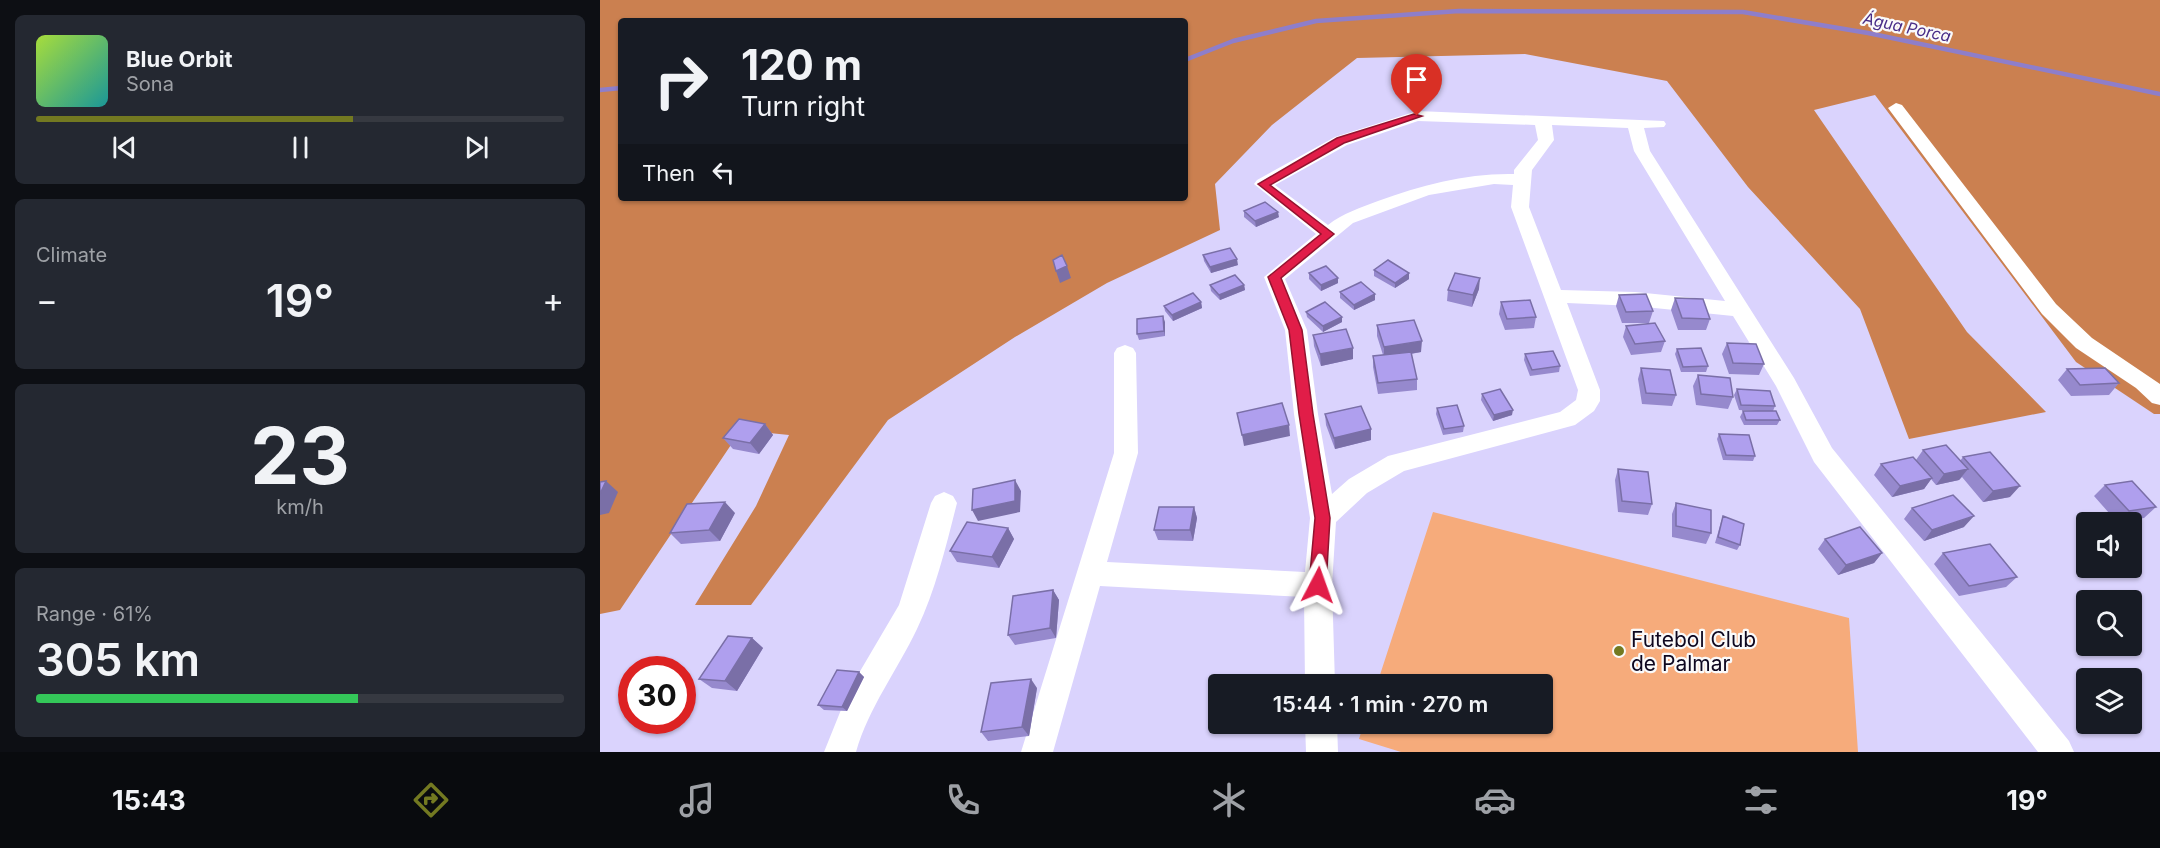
<!DOCTYPE html>
<meta charset="utf-8">
<style>
body{margin:0;font-family:Inter,sans-serif;background:#242831;color:#f1f3f6;height:100vh;display:flex;flex-direction:column;font-size:22px;white-space:nowrap}
*{box-sizing:border-box;margin:0}
p{font-size:20px;color:#9ea1a6}
.icon{flex:none;width:33px;height:33px;fill:none;stroke:currentColor;stroke-width:2;stroke-linecap:round;stroke-linejoin:round}
.map{position:relative;flex:1;overflow:hidden}
.sheet{display:flex;flex-direction:column;gap:15px;padding:15px;background:#0d0f14;width:600px}
.sheet>*{flex:none}
.banner{position:absolute;left:18px;top:18px;width:570px;height:183px;border-radius:6px;box-shadow:0 2px 4px #0004;background:#171b24;color:#f1f3f6;overflow:hidden}
.controls{position:absolute;left:1476px;top:512px;display:grid;gap:12px}
.controls a{display:grid;place-items:center;width:66px;height:66px;border-radius:6px;background:#171b24;box-shadow:0 2px 4px #0004;font-size:30px}
.speed{position:absolute;left:18px;top:656px;display:flex;gap:12px;font-size:30px;font-weight:700;text-align:center}
.speed>*{display:grid;place-content:center;width:78px;height:78px;border-radius:50%;background:#171b24;box-shadow:0 2px 4px #0004;line-height:1}
.speed .limit{border:9px solid #d22;background:#fff;color:#111}
.pin{position:absolute;display:grid;place-items:center;width:51px;height:51px;color:#fff;margin:-62px -26px;border-radius:50% 50% 50% 0;rotate:-45deg;box-shadow:0 0 6px #0007}
.pin .icon{rotate:45deg}
.me{position:absolute;width:66px;margin:-33px;rotate:4deg;stroke-linejoin:round;filter:drop-shadow(0 0 4px #0008)}
.turn{display:flex;align-items:center;gap:21px;height:126px;padding:0 24px;font-size:27px}
.turn .icon{width:78px;height:78px;stroke-width:2.5}
.turn b{display:block;font-size:42px;line-height:51px}
.then{display:flex;align-items:center;height:57px;padding:0 24px;background:#0003;gap:12px;font-size:22px}
.big{font-size:45px;font-weight:600;line-height:1.1}
.sheet .card{flex:1;display:flex;flex-direction:column;justify-content:center;gap:9px;min-width:0;padding:0 21px;border-radius:9px;background:#242831}
.sheet .dial{align-items:center;gap:0}
.dial b{font-size:78px;line-height:1}
.song{display:flex;align-items:center;gap:18px}
.cover{width:72px;height:72px;border-radius:9px;background:linear-gradient(135deg,hsl(80 70% 55%),hsl(180 70% 35%))}
.played{height:6px;border-radius:3px;background:linear-gradient(90deg,#737921 60%,#363941 60%)}
.keys{display:flex;justify-content:space-around;direction:ltr}
.heat{display:flex;justify-content:space-between;align-items:center;font-size:33px;direction:ltr}
.charge{height:9px;border-radius:4px;background:linear-gradient(90deg,#34c759 61%,#363941 0)}
.trip{position:absolute;left:608px;top:674px;width:345px;height:60px;border-radius:6px;background:#171b24;box-shadow:0 2px 4px #0004;font-weight:600;line-height:60px;text-align:center}
.dock{display:flex;height:96px;justify-content:space-around;align-items:center;background:#090b0e;color:#9ea1a6}
.dock .icon{width:42px;height:42px}
.dock .current{color:#737921}
.dock b{font-size:27px;color:#f1f3f6}
main{display:flex;flex:1;min-height:0}
.map>svg:first-child{display:block}
.green{fill:#f6ab7b}
.forest{fill:#cb8050;fill-rule:evenodd}
.lines{fill:none;stroke-linecap:round;stroke-linejoin:round}
.stream{stroke:#8e7eca;stroke-width:4.5}
.minor{fill:#fff;fill-rule:evenodd}
.wall{fill:#9689cd}
.shaded-wall{fill:#7a6fa7}
.building{fill:#af9fee;stroke:#7a6fa7;stroke-width:1.5}
.route{fill:#e11d48;stroke:#92132f;stroke-width:1.5}
.poi-dot{fill:#737921;stroke:#fafafa;stroke-width:2}
.labels{text-anchor:middle;dominant-baseline:central;stroke-width:4.5;stroke-linejoin:round;paint-order:stroke}
.far-water-label{font-size:16px;font-style:italic;fill:#492d87;stroke:#fafafa}
.near-poi-label{font-size:21px;fill:#0e071f;stroke:#fafafa;text-anchor:start}
</style>
<main>
<section class="sheet">
<div class="card">
<div class="song"><i class="cover"></i><div><b>Blue Orbit</b><p>Sona</p></div></div>
<div class="played"></div>
<div class="keys"><svg class="icon" aria-label="previous" viewBox="0 0 24 24"><path d="M18 5L8 12l10 7zM5 5v14"/></svg><svg class="icon" aria-label="pause" viewBox="0 0 24 24"><path d="M8 5v14M16 5v14"/></svg><svg class="icon" aria-label="next" viewBox="0 0 24 24"><path d="M6 5l10 7-10 7zM19 5v14"/></svg></div>
</div>
<div class="card"><p>Climate</p>
<div class="heat"><a>−</a><b class="big">19°</b><a>+</a></div>
</div>
<div class="card dial"><b>23</b><p>km/h</p></div>
<div class="card"><p>Range · 61%</p><b class="big">305 km</b><div class="charge"></div></div>
</section>
<div class="map">
<svg width="1560" height="752" viewBox="0 0 1560 752">
<rect width="100%" height="100%" fill="#dad3fd"/>
<!-- green -->
<path class="green" d="M833 512 1249 618 1258 752H801L759 739 764 723H942V684H777Z"/>
<!-- forest -->
<path class="forest" d="M0 0H1560V414H1554L1476 362 1275 95 1214 110 1367 332 1446 412 1309 439 1260 309 1148 187 1067 81 925 54 757 58 672 125 615 184 620 230 507 283 415 337 288 420 151 605H95L156 506 189 435 141 430 20 610 0 614ZM21 21H585V198H21Z"/>
<g class="lines">
<!-- stream -->
<path class="stream" d="M585 60 633 41 716 21 859 11 1143 12 1268 33 1560 94
M0 90 21 88"/>
<!-- minor -->
<path class="minor" d="M1296 103 1302 105 1456 304 1492 338 1560 384V405L1552 403 1536 388 1476 348 1442 314 1288 108Z
M817 111 1064 121 1066 124 1064 127 1044 128 1050 151 1194 378 1232 448 1469 741 1474 752H1438L1214 462 1176 386 1133 316 1035 306 967 303 1000 390V401L994 411 975 425 804 471 767 493 736 522 732 585 735 684H705L704 597 500 586 453 752H421L514 453V353L517 348 525 345 533 348 536 353 538 453 507 562 705 572 710 518 694 414 685 330 664 277 716 234 654 184 657 180 735 137ZM818 121 935 125 938 140 914 170V174C867 173 822 185 778 201 760 208 743 213 728 225L675 185 747 145ZM952 125 1028 128 1034 151 1125 301 1035 292 961 290 929 207 932 170 954 140ZM894 184 913 185 911 207 978 390 976 400 960 412 788 456 749 479 732 494 718 414 707 330 685 279 753 223 829 195Z
M344 492 353 496 357 503C346 546 336 589 317 629 297 671 269 707 256 752H224L249 690 299 605 331 503 335 496Z
M705 723H737L738 752H706Z"/>
</g>
<!-- wall -->
<path class="wall" d="M644 211 679 217 656 227 644 217Z
M603 255 638 265 611 273 604 261Z
M774 270 809 273V279L795 288 774 276Z
M709 273 738 278V283L721 291 709 279Z
M610 285H644L645 290 620 300 611 291Z
M879 289 872 307 847 301 848 290Z
M740 292 775 300 754 310 740 298Z
M1019 295 1053 311 1049 323H1022L1016 306Z
M1075 298 1110 319 1106 330H1078L1071 310Z
M601 302 602 308 573 321 565 311 564 306Z
M901 302 936 317 934 328 905 330 899 314Z
M706 312 742 322 723 332 707 317Z
M565 322V336L539 340 537 334Z
M777 325 821 352 811 354 817 379V390L778 394 773 367V356L783 355 777 336Z
M1026 326 1065 341 1061 352 1031 355 1023 337Z
M713 335 753 359 721 366 714 346Z
M1127 343 1164 364 1159 375 1129 374 1122 354Z
M1077 349 1108 366 1106 372H1081L1075 354Z
M925 354 960 366 959 372 930 376 924 360Z
M1041 368 1076 395 1072 406 1042 404 1038 379Z
M1467 369 1519 383 1509 395 1471 396 1458 380Z
M1098 375 1133 397 1128 409 1096 405 1093 386Z
M1137 389 1175 406 1173 411 1180 420 1177 425H1144L1140 417 1143 411H1158L1139 410 1134 395Z
M882 394 912 415 893 421 881 400Z
M837 408 864 426 863 432 843 435 836 414Z
M725 414 771 429V440L735 449 726 425Z
M165 424 173 435 159 454 133 449 123 438Z
M1119 434 1155 456 1153 461 1123 460 1117 439Z
M1323 450 1360 461 1363 457 1410 497 1383 502 1362 477 1359 480 1336 485 1331 479 1324 489 1292 497 1274 475 1281 464 1316 460Z
M1018 469 1052 504 1048 515 1018 512 1015 480Z
M1505 485 1556 507 1544 518 1517 522 1494 496Z
M1076 503 1111 533 1106 544 1072 537V514Z
M594 507 597 518 593 541 558 540 554 530Z
M1312 508 1364 527 1324 541 1304 519Z
M135 513 120 541 81 544 70 533Z
M1123 516 1140 545 1137 550 1115 543 1121 522Z
M408 528 414 539 399 568 357 562 350 551Z
M1225 539 1282 553 1274 563 1238 575 1218 549Z
M1343 553 1417 577 1406 587 1359 596 1334 564Z
M453 590 459 600 456 638 415 645 408 635Z
M152 638 163 648 137 691 112 688 99 679Z
M259 672 264 677 247 711 224 710 218 705Z
M437 688 429 736 388 741 381 732Z"/>
<!-- shaded-wall -->
<path class="shaded-wall" d="M678 212 679 217 656 227 655 221Z
M637 259 638 265 611 273 610 267Z
M467 266 471 278 460 283 456 271Z
M809 273V279L795 288V283Z
M738 278V283L721 291V285Z
M880 278 879 289 872 307 873 295Z
M644 285 645 290 620 300 619 295Z
M775 294V300L754 310V305Z
M601 302 602 308 573 321 572 315Z
M563 316 565 322V336L564 331Z
M742 317V322L723 332V326Z
M822 341 821 352 784 358V347Z
M753 348V359L721 366 720 354Z
M913 410 912 415 893 421 894 415Z
M165 424 173 435 159 454 150 443Z
M689 425 690 436 644 446 642 435Z
M771 429V440L735 449 734 438Z
M1368 469 1359 480 1336 485 1344 474Z
M1332 478 1324 489 1292 497 1300 486Z
M415 480 421 491 420 512 378 521 372 510Z
M6 481 18 492 9 513 0 515V494Z
M1420 486 1410 497 1383 502 1393 491Z
M125 502 135 513 120 541 109 530Z
M594 507 597 518 593 541 590 530Z
M1374 516 1364 527 1324 541 1332 530Z
M408 528 414 539 399 568 392 557Z
M1282 553 1274 563 1238 575 1246 565Z
M453 590 459 600 456 638 450 628Z
M152 638 163 648 137 691 125 681Z
M259 672 264 677 247 711 242 707Z
M431 679 437 688 429 736 422 727Z"/>
<!-- building -->
<path class="building" d="M665 202 678 212 655 221 644 211Z
M630 248 637 259 610 267 603 255Z
M462 255 467 266 456 271 453 260Z
M788 260 809 273 795 283 774 270Z
M726 266 738 278 721 285 709 273Z
M855 273 880 278 873 295 848 290Z
M635 275 644 285 619 295 610 285Z
M761 282 775 294 754 305 740 292Z
M593 293 601 302 572 315 564 306Z
M1046 294 1053 311 1026 312 1019 295Z
M1075 298 1103 299 1110 319 1082 318Z
M930 300 936 317 907 319 901 302Z
M725 302 742 317 723 326 706 312Z
M563 316 564 331 537 334V319Z
M814 320 822 341 784 347 777 325Z
M1055 323 1065 341 1035 344 1026 326Z
M746 329 753 348 720 354 713 335Z
M1127 343 1156 344 1164 364 1133 363Z
M1101 348 1108 366 1083 367 1077 349Z
M953 351 960 366 932 370 925 354Z
M811 352 817 379 778 383 773 356Z
M1041 368 1070 370 1076 395 1046 393Z
M1505 368 1519 383 1480 385 1467 369Z
M1098 375 1130 378 1133 397 1101 394Z
M900 389 913 410 894 415 882 394Z
M1137 389 1170 391 1175 406 1141 405Z
M682 403 689 425 642 435 637 413Z
M857 405 864 426 844 429 837 408Z
M761 406 771 429 734 438 725 414Z
M1143 411H1176L1180 420H1146Z
M139 419 165 424 150 443 123 438Z
M1119 434 1149 435 1155 456 1126 455Z
M1346 445 1368 469 1344 474 1323 450Z
M1390 452 1420 486 1393 491 1363 457Z
M1313 457 1332 478 1300 486 1281 464Z
M1018 469 1048 472 1052 504 1022 501Z
M415 480V501L372 510 373 489Z
M6 481 0 494V482Z
M1532 481 1556 507 1529 511 1505 485Z
M1353 495 1374 516 1332 530 1312 508Z
M125 502 109 530 70 533 87 504Z
M1076 503 1111 510V533L1076 526Z
M559 507H594L590 530H554Z
M1123 516 1144 524 1140 545 1118 537Z
M367 522 408 528 392 557 350 551Z
M1260 527 1282 553 1246 565 1225 539Z
M1390 544 1417 577 1369 586 1343 553Z
M453 590 450 628 408 635 413 596Z
M128 636 152 638 125 681 99 679Z
M237 670 259 672 242 707 218 705Z
M431 679 422 727 381 732 391 683Z"/>
<!-- route -->
<path class="route" d="M814 114 822 116 744 143 670 185 734 234 681 278 702 330 713 414 730 518 726 585 724 591 718 593 712 591 709 585 715 518 699 414 689 330 668 277 721 234 658 184 737 138Z"/>
<!-- markers -->
<circle class="poi-dot" cx="1019" cy="651" r="6"/>
<g class="labels">
<!-- far-water labels -->
<g class="far-water-label">
<text transform="translate(1307 27) rotate(12)">Água Porca</text>
</g>
<!-- near-poi labels -->
<g class="near-poi-label">
<text x="1031" y="639">Futebol Club<tspan x="1031" dy="24">de Palmar</tspan></text>
</g>
</g>
</svg>
<div class="controls">
<a><svg class="icon" aria-label="sound" viewBox="0 0 24 24"><path d="M4 9h4l5-4v14l-5-4H4zM17 9q2 3 0 6"/></svg></a>
<a><svg class="icon" aria-label="search" viewBox="0 0 24 24"><circle cx="10" cy="10" r="6"/><path d="M15 15l6 6"/></svg></a>
<a><svg class="icon" aria-label="layers" viewBox="0 0 24 24"><path d="M12 4l9 5-9 5-9-5zM3 14l9 5 9-5"/></svg></a>
</div>
<div class="speed"><div class="limit">30</div></div>
<div class="pin" style="left:817px;top:116px;background:#d93025"><svg class="icon" aria-label="arrive" viewBox="0 0 24 24"><path d="M6 21V4h12l-3 4 3 4H6"/></svg></div>
<svg class="me" style="left:718px;top:585px" viewBox="-20 -20 40 40"><path d="M0-17L14 15 0 8-14 15z" fill="#e11d48" stroke="#fff" stroke-width="4"/></svg>
<div class="trip">15:44 · 1 min · 270 m</div>
<div class="banner">
<div class="turn"><svg class="icon" aria-label="right" viewBox="0 0 24 24"><path d="M7 20v-9h11M14 6l5 5-5 5"/></svg><div><b>120 m</b>Turn right</div></div>
<div class="then">Then<svg class="icon" aria-label="left" viewBox="0 0 24 24"><path d="M17 20v-9H6M10 6l-5 5 5 5"/></svg></div>
</div>
</div>
</main>
<nav class="dock">
<b>15:43</b>
<svg class="icon current" aria-label="directions" viewBox="0 0 24 24"><path d="M12 3l9 9-9 9-9-9zM9 14v-3h6M13 9l2 2-2 2"/></svg>
<svg class="icon" aria-label="music" viewBox="0 0 24 24"><path d="M9 18V5l10-2v13"/><circle cx="6" cy="18" r="3"/><circle cx="16" cy="16" r="3"/></svg>
<svg class="icon" aria-label="phone" viewBox="0 0 24 24"><path d="M5 4h4l2 5-3 2q2 4 5 5l2-3 5 2v4C11 20 4 13 5 4z"/></svg>
<svg class="icon" aria-label="climate" viewBox="0 0 24 24"><path d="M12 3v18M4 7l16 10M4 17L20 7"/></svg>
<svg class="icon" aria-label="car" viewBox="0 0 24 24"><path d="M5 17H2v-5l4-1 3-4h7l3 4 3 1v5h-3M9 17h6M6 11h13"/><circle cx="7" cy="17" r="2"/><circle cx="17" cy="17" r="2"/></svg>
<svg class="icon" aria-label="filters" viewBox="0 0 24 24"><path d="M4 7h16M4 17h16"/><circle cx="9" cy="7" r="2"/><circle cx="15" cy="17" r="2"/></svg>
<b>19°</b>
</nav>
